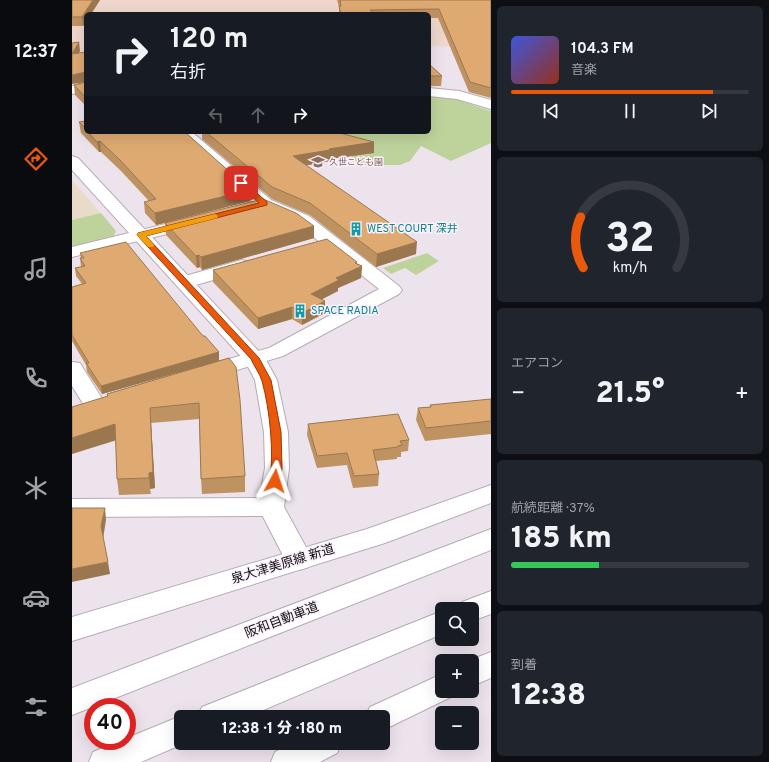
<!DOCTYPE html>
<html lang="ja">
<meta charset="utf-8">
<style>
body{margin:0;font-family:Overpass,"Noto Sans JP",sans-serif;background:#20242c;color:#f1f3f6;height:100vh;display:flex;flex-direction:column;font-size:15px;white-space:nowrap}
*{box-sizing:border-box;margin:0}
p{font-size:13px;color:#9ea1a6}
.icon{flex:none;width:22px;height:22px;fill:none;stroke:currentColor;stroke-width:2;stroke-linecap:round;stroke-linejoin:round}
.map{position:relative;flex:1;overflow:hidden}
.side{display:flex;flex-direction:column;gap:6px;padding:6px;background:#0d0f14;width:278px}
.side>*{flex:none}
.guide{position:absolute;left:12px;top:12px;width:347px;height:122px;border-radius:6px;box-shadow:0 4px 16px #0002;background:#171b24;color:#f1f3f6;overflow:hidden}
.buttons{position:absolute;left:363px;top:602px;display:grid;gap:8px}
.buttons a{display:grid;place-items:center;width:44px;height:44px;border-radius:6px;background:#171b24;box-shadow:0 4px 16px #0002;font-size:20px}
.speed{position:absolute;left:12px;top:698px;display:flex;gap:8px;font-size:20px;font-weight:700;text-align:center}
.speed>*{display:grid;place-content:center;width:52px;height:52px;border-radius:50%;background:#171b24;box-shadow:0 4px 16px #0002;line-height:1}
.speed .limit{border:6px solid #d22;background:#fff;color:#111}
.pin{position:absolute;display:grid;place-items:center;width:34px;height:34px;color:#fff;margin:-17px;border-radius:8px;box-shadow:0 2px 6px #0006}
.me{position:absolute;width:44px;margin:-22px;rotate:5deg;stroke-linejoin:round;filter:drop-shadow(0 0 3px #0008)}
.turn{display:flex;align-items:center;gap:14px;height:84px;padding:0 20px;font-size:18px}
.turn .icon{width:52px;height:52px;stroke-width:2.5}
.turn b{display:block;font-size:28px;line-height:34px}
.lanes{display:flex;align-items:center;height:38px;padding:0 20px;background:#0003;justify-content:center;gap:20px;direction:ltr}
.lanes .off{opacity:.35}
.big{font-size:30px;font-weight:800;line-height:1.1}
.side .tile{flex:1;display:flex;flex-direction:column;justify-content:center;gap:6px;min-width:0;padding:0 14px;border-radius:6px;background:#20242c}
.side .dial{align-items:center;gap:0}
.dial svg{height:104px;overflow:visible;fill:none;stroke:#363941;stroke-width:7;stroke-linecap:round;text-anchor:middle}
.dial text{fill:#f1f3f6;stroke:none}
.song{display:flex;align-items:center;gap:12px}
.cover{width:48px;height:48px;border-radius:6px;background:linear-gradient(135deg,hsl(230 70% 55%),hsl(10 70% 35%))}
.played{height:4px;border-radius:2px;background:linear-gradient(90deg,#ea580c 85%,#363941 85%)}
.keys{display:flex;justify-content:space-around;direction:ltr}
.heat{display:flex;justify-content:space-between;align-items:center;font-size:22px;direction:ltr}
.charge{height:6px;border-radius:3px;background:linear-gradient(90deg,#34c759 37%,#363941 0)}
.trip{position:absolute;left:102px;top:710px;width:216px;height:40px;border-radius:6px;background:#171b24;box-shadow:0 4px 16px #0002;font-weight:800;line-height:40px;text-align:center}
main{display:flex;flex:1;min-height:0}
.tab-bar{display:flex;flex-direction:column;width:72px;justify-content:space-around;align-items:center;background:#090b0e;color:#9ea1a6}
.tab-bar .icon{width:28px;height:28px}
.tab-bar .on{color:#ea580c}
.tab-bar b{font-size:18px;color:#f1f3f6}
.map>svg:first-child{display:block}
.commercial{fill:#e8dbc7}
.education{fill:#efd7cd}
.green{fill:#bed39c}
.lines{fill:none;stroke-linecap:round;stroke-linejoin:round}
.minor-casing{stroke:#b5acb5;stroke-width:2}
.tertiary-casing{stroke:#b5acb5;stroke-width:2}
.primary-casing{stroke:#b5acb5;stroke-width:2}
.motorway-casing{stroke:#b5acb5;stroke-width:2}
.minor{fill:#fff;fill-rule:evenodd}
.tertiary{fill:#fff;fill-rule:evenodd}
.primary{fill:#fff;fill-rule:evenodd}
.motorway{fill:#fff;fill-rule:evenodd}
.wall{fill:#bf9262}
.shaded-wall{fill:#9b7750}
.building{fill:#deaa72;stroke:#9b7750}
.route{fill:#ea580c;stroke:#983908}
.slow{fill:#f59e0b}
.labels{text-anchor:middle;dominant-baseline:central;stroke-width:3;stroke-linejoin:round;paint-order:stroke}
.far-education-label{font-size:9px;fill:#785e54;stroke:#faf1fa;text-anchor:start}
.culture-label{font-size:11px;fill:#0d838f;stroke:#faf1fa;text-anchor:start}
.near-street-label{font-size:13px;fill:#100d10;stroke:#faf1fa}
</style>
<main>
<nav class="tab-bar">
<b>12:37</b>
<svg class="icon on" aria-label="directions" viewBox="0 0 24 24"><path d="M12 3l9 9-9 9-9-9zM9 14v-3h6M13 9l2 2-2 2"/></svg>
<svg class="icon" aria-label="music" viewBox="0 0 24 24"><path d="M9 18V5l10-2v13"/><circle cx="6" cy="18" r="3"/><circle cx="16" cy="16" r="3"/></svg>
<svg class="icon" aria-label="phone" viewBox="0 0 24 24"><path d="M5 4h4l2 5-3 2q2 4 5 5l2-3 5 2v4C11 20 4 13 5 4z"/></svg>
<svg class="icon" aria-label="climate" viewBox="0 0 24 24"><path d="M12 3v18M4 7l16 10M4 17L20 7"/></svg>
<svg class="icon" aria-label="car" viewBox="0 0 24 24"><path d="M5 17H2v-5l4-1 3-4h7l3 4 3 1v5h-3M9 17h6M6 11h13"/><circle cx="7" cy="17" r="2"/><circle cx="17" cy="17" r="2"/></svg>
<svg class="icon" aria-label="filters" viewBox="0 0 24 24"><path d="M4 7h16M4 17h16"/><circle cx="9" cy="7" r="2"/><circle cx="15" cy="17" r="2"/></svg>
</nav>
<div class="map">
<svg width="419" height="762" viewBox="0 0 419 762">
<rect width="100%" height="100%" fill="#ede3ed"/>
<!-- commercial -->
<path class="commercial" d="M0 180 44 231 41 237 0 247Z"/>
<!-- education -->
<path class="education" d="M0 0H348L366 11 382 47 357 46V14H14V81L0 84Z"/>
<!-- green -->
<path class="green" d="M357 96 380 98 419 111V143L379 161 349 146 338 161 328 165H288L265 142 228 132H357Z
M29 213 44 231 41 237 0 247V220Z
M355 253 367 261 344 275 333 268 319 274 311 268Z"/>
<g class="lines">
<!-- minor casing -->
<g class="minor-casing">
<path id="minor" d="M104 132H120L199 200 237 216 327 286 330 290 327 294 211 356 132 380 124 378 121 373 124 368 197 348 307 289 225 224 187 208Z
M122 217 128 218 131 222 128 226 0 257V247Z
M170 260 177 262 179 266 177 270 113 288 106 286 103 282 106 278Z
M0 362 8 363 11 368 34 405 31 410 23 412 15 410 0 386Z
M199 498 208 501 212 507 208 513 199 516 0 517V499Z"/>
</g>
<!-- tertiary casing -->
<g class="tertiary-casing">
<path id="tertiary" d="M14 83V91L0 94V86Z
M357 88 387 91 419 100V109L385 99 357 96Z
M0 156 6 158 193 358 205 380 216 432 217 468 212 507 241 560 237 567 227 570 217 567 186 507 193 468 192 432 183 380 173 361 0 170Z"/>
</g>
<!-- primary casing -->
<g class="primary-casing">
<path id="primary" d="M419 485V503L313 543 0 641V617L295 529Z
M419 652V678L400 686V661H396Z
M370 674V691H383L381 696 311 730V717H293L298 707Z
M221 743H270L265 753 248 762H199L203 752Z"/>
</g>
<!-- motorway casing -->
<g class="motorway-casing">
<path id="motorway" d="M419 529V550L0 715V688Z
M419 591V614L400 621V609H386L390 602Z
M370 611V634L175 717H125L130 707Z
M109 716 112 717H109V743H113L69 762H17L21 752 47 741H55V738Z"/>
</g>
<!-- minor -->
<use href="#minor" class="minor"/>
<!-- tertiary -->
<use href="#tertiary" class="tertiary"/>
<!-- primary -->
<use href="#primary" class="primary"/>
<!-- motorway -->
<use href="#motorway" class="motorway"/>
</g>
<!-- wall -->
<path class="wall" d="M0 0H28L19 14H14V22L11 26H0Z
M265 0H419V98L397 92 366 18H357V14H267V7Z
M357 64 370 76 369 86H357Z
M14 82V106L3 95 2 85Z
M14 121V132H108L178 190V201L84 225 73 213 72 202 77 201 49 171 29 152H27L9 133 7 122Z
M130 132H264L302 153 258 159V161L234 165 344 254 304 267 238 215 200 199 130 139Z
M93 223 242 238 130 270 128 267 125 268 94 235Z
M8 253 147 352V361L30 394 15 372 14 365 0 341V287L10 284 4 276 3 268 9 267 8 258H9Z
M285 262V264L290 266 289 278 266 288V291L250 299 253 313 230 325 220 319 186 329 141 282V270Z
M157 358 173 476V492L130 494 129 479 127 419 79 423 83 488 78 489 79 494 47 495 45 479 44 440 35 394Z
M419 399V434L353 441 344 420 346 408 358 407V405Z
M236 424 337 440 336 451 329 452V457H325V459L304 461 307 474 306 486 281 488 275 465 245 468 235 435Z"/>
<!-- shaded-wall -->
<path class="shaded-wall" d="M21 0H28L19 14H14V22L11 26 10 17Z
M7 42 8 51 1 64 0 54Z
M14 72V82L0 84V75Z
M28 141 29 152H27L25 142Z
M302 142V153L258 159V161L221 168V156L257 149Z
M178 190V201L84 225 83 213Z
M242 226V238L130 270 129 257Z
M345 242 344 254 304 267 305 254Z
M127 255 128 267 125 268 124 256Z
M285 262V269L290 266 289 278 266 288V291L239 305V294L264 278 283 263Z
M253 301V313L230 325V313Z
M220 307V319L186 329V318Z
M147 352V361L30 394 29 386Z
M78 408 79 423 83 488 78 489 77 473Z
M43 424 45 440 0 454V438Z
M33 508 34 520 31 539 29 526Z
M36 562 38 574 0 582V569Z"/>
<!-- building -->
<path class="building" d="M0 0H21L10 17H0Z
M268 0H419V88L398 82 367 9 298 10 303 14H269L267 6H269Z
M7 42 0 54 14 52V81V72L0 75V43Z
M357 64 370 76H357Z
M14 82V98L2 85Z
M14 121V129L7 122Z
M16 132H108L109 133 113 132 178 190 83 213 72 202 84 199 48 160 28 141 25 142Z
M134 132H264L302 142 257 149 258 150 221 156 345 242 305 254 238 203 200 187Z
M191 199 224 213 242 226 129 257 127 255 124 256 93 223Z
M255 239 285 262 283 263 290 266 264 278 267 280 239 294 253 301 230 313 220 307 186 318 141 270Z
M54 242 131 336H133L147 352 29 386 14 363H17L0 335V287L14 283 3 268 13 266 8 258H12L8 253Z
M157 358 164 367 168 400 173 476 129 479 127 403 78 408 81 472 77 473V478L45 479 43 424 0 438V407L36 396 35 394Z
M419 399V421L354 428 346 408 359 407 358 405Z
M326 414 337 440 328 441 330 445 326 446V447L301 450 307 474 282 476 275 453 245 456 236 424Z
M0 508H33L29 526 36 562 0 569Z"/>
<!-- route -->
<path class="route" d="M167 182H172L195 202V205L74 236 187 358 199 380 209 432 210 468 208 481 203 484 198 481C202 452 198 410 190 381 188 374 182 366 179 359L65 235 66 233 187 203 167 185Z"/>
<!-- slow -->
<path class="slow" d="M143 214 146 216 145 218 74 236 82 245 81 247H76L65 235 66 233Z"/>
<!-- icons -->
<defs>
<g id="school-bare" transform="scale(1.08)"><path d="M0-5L7-2L0 1L-7-2ZM-4 1L0 2.5L4 1V4Q0 6-4 4Z" fill="#8d6e63" stroke="#faf1fa" stroke-width="2.5" paint-order="stroke"/></g>
<g id="building-bare" transform="scale(1.08)"><path d="M-4-6H4V6H1V3H-1V6H-4ZM-2.5-4.3h1.7v1.8h-1.7ZM.8-4.3h1.7v1.8H.8ZM-2.5-1h1.7V.8h-1.7ZM.8-1h1.7V.8H.8Z" fill="#0f9aa8" stroke="#faf1fa" stroke-width="2.5" paint-order="stroke"/></g>
</defs>
<g fill-rule="evenodd">
<use href="#school-bare" x="246" y="162"/>
<use href="#building-bare" x="284" y="229"/>
<use href="#building-bare" x="228" y="311"/>
</g>
<g class="labels">
<!-- far-education labels -->
<g class="far-education-label">
<text x="257" y="162">久世こども園</text>
</g>
<!-- culture labels -->
<g class="culture-label">
<text x="295" y="229">WEST COURT 深井</text>
<text x="239" y="311">SPACE RADIA</text>
</g>
<!-- near-street labels -->
<g class="near-street-label">
<text transform="translate(211 565) rotate(-17)">泉大津美原線 新道</text>
<text transform="translate(210 621) rotate(-21)">阪和自動車道</text>
</g>
</g>
</svg>
<div class="buttons">
<a><svg class="icon" aria-label="search" viewBox="0 0 24 24"><circle cx="10" cy="10" r="6"/><path d="M15 15l6 6"/></svg></a>
<a>+</a>
<a>−</a>
</div>
<div class="speed"><div class="limit">40</div></div>
<div class="pin" style="left:169px;top:183px;background:#d93025"><svg class="icon" aria-label="arrive" viewBox="0 0 24 24"><path d="M6 21V4h12l-3 4 3 4H6"/></svg></div>
<svg class="me" style="left:203px;top:481px" viewBox="-20 -20 40 40"><path d="M0-17L14 15 0 8-14 15z" fill="#ea580c" stroke="#fff" stroke-width="4"/></svg>
<div class="trip">12:38 · 1 分 · 180 m</div>
<div class="guide">
<div class="turn"><svg class="icon" aria-label="right" viewBox="0 0 24 24"><path d="M7 20v-9h11M14 6l5 5-5 5"/></svg><div><b>120 m</b>右折</div></div>
<div class="lanes"><svg class="icon off" aria-label="left" viewBox="0 0 24 24"><path d="M17 20v-9H6M10 6l-5 5 5 5"/></svg><svg class="icon off" aria-label="ahead" viewBox="0 0 24 24"><path d="M12 20V5M6 11l6-6 6 6"/></svg><svg class="icon" aria-label="right" viewBox="0 0 24 24"><path d="M7 20v-9h11M14 6l5 5-5 5"/></svg></div>
</div>
</div>
<section class="side">
<div class="tile">
<div class="song"><i class="cover"></i><div><b>104.3 FM</b><p>音楽</p></div></div>
<div class="played"></div>
<div class="keys"><svg class="icon" aria-label="previous" viewBox="0 0 24 24"><path d="M18 5L8 12l10 7zM5 5v14"/></svg><svg class="icon" aria-label="pause" viewBox="0 0 24 24"><path d="M8 5v14M16 5v14"/></svg><svg class="icon" aria-label="next" viewBox="0 0 24 24"><path d="M6 5l10 7-10 7zM19 5v14"/></svg></div>
</div>
<div class="tile dial"><svg viewBox="0 0 100 80">
<path d="M14 69A42 42 0 1 1 86 69"/>
<path d="M14 69A42 42 0 0 1 12 30" stroke="#ea580c"/>
<text x="50" y="56" font-size="32" font-weight="700">32</text>
<text x="50" y="72" font-size="11">km/h</text>
</svg></div>
<div class="tile"><p>エアコン</p>
<div class="heat"><a>−</a><b class="big">21.5°</b><a>+</a></div>
</div>
<div class="tile"><p>航続距離 · 37%</p><b class="big">185 km</b><div class="charge"></div></div>
<div class="tile"><p>到着</p><b class="big">12:38</b></div>
</section>
</main>
